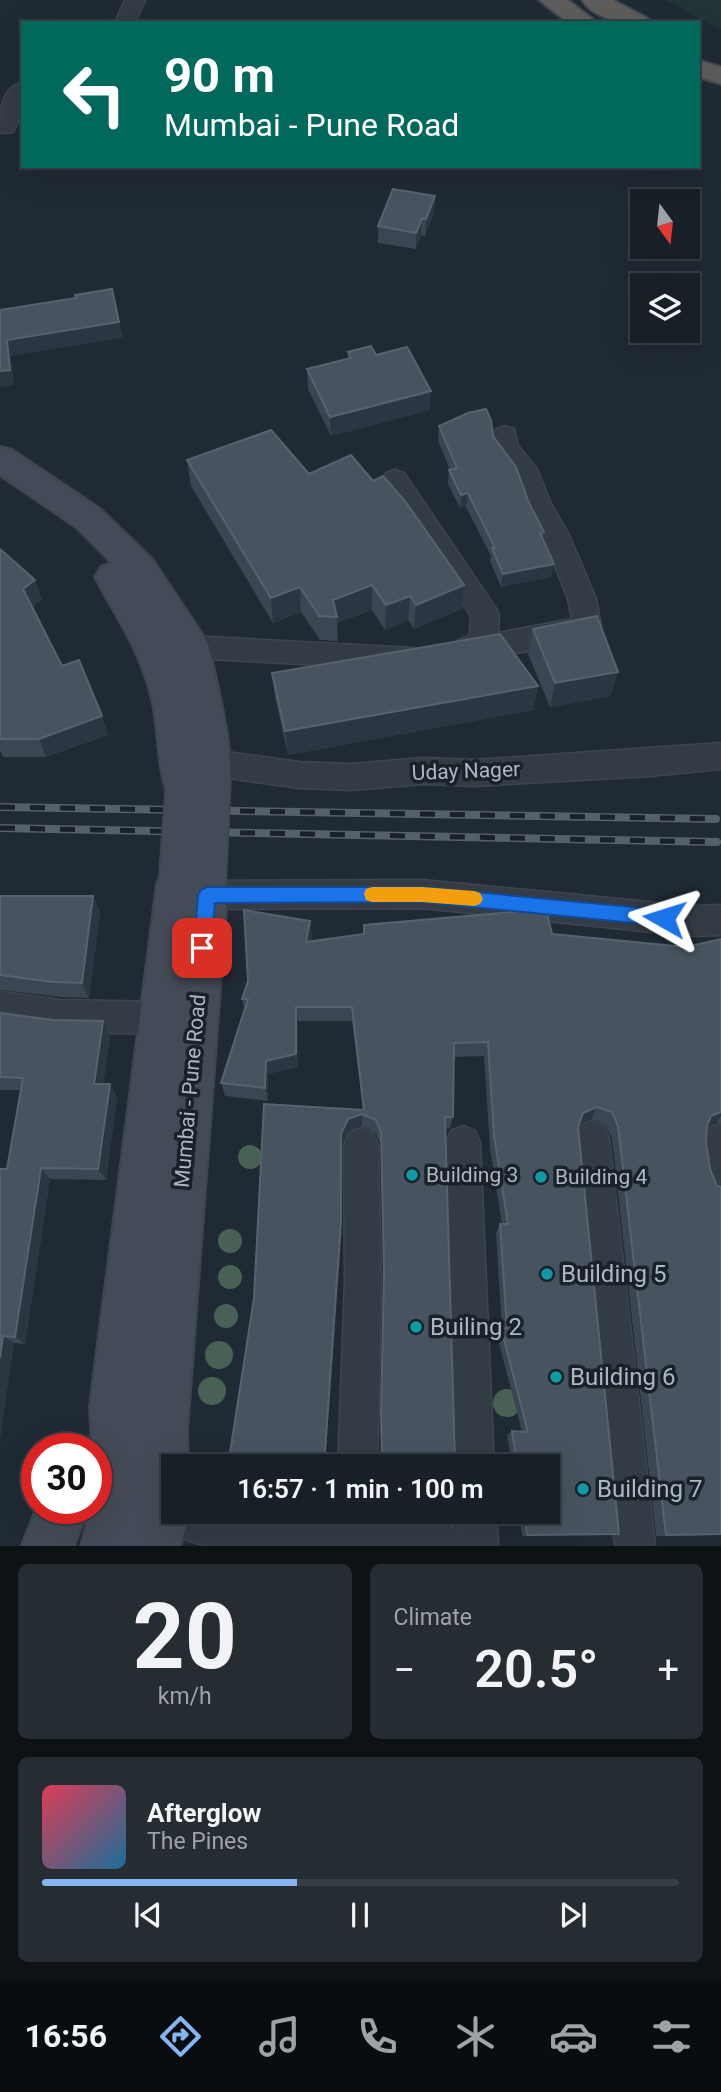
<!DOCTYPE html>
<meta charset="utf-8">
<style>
body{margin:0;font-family:Roboto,sans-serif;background:#252d33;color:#f1f3f6;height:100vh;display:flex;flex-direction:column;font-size:26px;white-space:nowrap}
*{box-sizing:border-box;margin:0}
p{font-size:23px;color:#9fa3a7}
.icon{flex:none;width:38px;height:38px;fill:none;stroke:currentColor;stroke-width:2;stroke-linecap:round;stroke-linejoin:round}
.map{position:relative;height:1546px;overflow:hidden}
.panel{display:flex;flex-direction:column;gap:18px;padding:18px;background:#0d1215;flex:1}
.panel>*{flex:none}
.banner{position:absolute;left:21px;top:21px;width:679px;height:147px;border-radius:0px;box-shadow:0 7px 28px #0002,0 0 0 2px #363e44;background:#00695c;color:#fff;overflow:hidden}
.needle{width:46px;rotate:165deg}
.buttons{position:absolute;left:630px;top:189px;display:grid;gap:14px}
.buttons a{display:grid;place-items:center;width:70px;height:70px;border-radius:0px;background:#182027;box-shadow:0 7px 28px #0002,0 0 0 2px #363e44;font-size:35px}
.speed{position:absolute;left:21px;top:1433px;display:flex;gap:14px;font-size:35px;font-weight:700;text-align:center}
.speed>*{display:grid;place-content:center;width:91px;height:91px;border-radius:50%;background:#182027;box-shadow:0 7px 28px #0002,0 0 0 2px #363e44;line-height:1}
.speed .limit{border:10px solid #d22;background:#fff;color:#111}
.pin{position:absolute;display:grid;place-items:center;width:60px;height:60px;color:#fff;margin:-30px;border-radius:14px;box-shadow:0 4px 10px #0006}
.me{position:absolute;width:77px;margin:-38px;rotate:276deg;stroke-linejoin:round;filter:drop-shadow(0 0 5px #0008)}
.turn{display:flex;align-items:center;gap:24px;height:147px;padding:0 28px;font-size:32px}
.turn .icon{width:91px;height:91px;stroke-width:2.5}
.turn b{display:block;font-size:49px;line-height:60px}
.big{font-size:52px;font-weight:600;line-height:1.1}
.panel .card{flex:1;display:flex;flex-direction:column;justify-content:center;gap:10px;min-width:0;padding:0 24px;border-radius:10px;background:#252d33}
.panel .dial{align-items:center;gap:0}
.dial b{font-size:91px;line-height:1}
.song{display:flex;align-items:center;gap:21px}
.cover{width:84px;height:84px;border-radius:10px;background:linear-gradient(135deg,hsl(350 70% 55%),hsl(200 70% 35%))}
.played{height:7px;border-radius:4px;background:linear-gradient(90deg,#84b5f0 40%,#363e44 40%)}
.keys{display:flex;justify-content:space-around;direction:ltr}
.heat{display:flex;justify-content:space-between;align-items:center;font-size:38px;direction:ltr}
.panel .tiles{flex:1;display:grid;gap:18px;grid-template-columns:1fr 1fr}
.card:last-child{grid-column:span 2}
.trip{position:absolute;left:161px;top:1454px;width:399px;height:70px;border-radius:0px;background:#182027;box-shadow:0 7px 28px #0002,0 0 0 2px #363e44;font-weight:600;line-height:70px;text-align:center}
.menu{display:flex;height:112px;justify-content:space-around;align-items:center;background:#0a0d10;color:#9fa3a7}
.menu .icon{width:49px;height:49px}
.menu .active{color:#84b5f0}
.menu b{font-size:32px;color:#f1f3f6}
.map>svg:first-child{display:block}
.green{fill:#223435}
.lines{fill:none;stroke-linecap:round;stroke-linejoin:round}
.minor-casing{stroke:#3d454e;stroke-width:3}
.secondary-casing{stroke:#3d454e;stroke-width:4}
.trunk-casing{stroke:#3e474f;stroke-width:4}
.minor{fill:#333c45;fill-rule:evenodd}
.secondary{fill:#424b57;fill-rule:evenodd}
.trunk{fill:#5e5d5b;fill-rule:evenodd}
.rail-casing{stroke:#55606c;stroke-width:8}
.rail{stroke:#192129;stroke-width:5;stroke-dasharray:15;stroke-linecap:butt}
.secondary-bridge-casing{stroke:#3d454e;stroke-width:39;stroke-linecap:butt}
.secondary-bridge{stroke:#424b57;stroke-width:36}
.tree{fill:#476254}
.wall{fill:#3b4653}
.shaded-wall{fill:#2b3642}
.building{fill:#47535f;stroke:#57626f;stroke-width:2}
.route{fill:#1a73e8;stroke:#114b97;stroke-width:2}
.slow{fill:#f59e0b}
.culture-dot{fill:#0f9aa8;stroke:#192129;stroke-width:2.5}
.labels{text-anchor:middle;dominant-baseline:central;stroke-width:7;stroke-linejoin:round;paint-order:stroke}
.street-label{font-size:21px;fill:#adb7c2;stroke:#192129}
.poi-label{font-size:21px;fill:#adb7c2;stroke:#192129;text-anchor:start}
.near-poi-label{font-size:24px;fill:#adb7c2;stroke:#192129;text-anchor:start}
</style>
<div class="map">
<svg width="721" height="1546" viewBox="0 0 721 1546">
<rect width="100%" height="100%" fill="#202a34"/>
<!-- green -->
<path class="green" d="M666 0H721V30Z"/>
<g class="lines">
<!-- minor casing -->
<g class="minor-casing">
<path id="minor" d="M125 0H145L135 23H115Z
M23 82C23 98 21 119 13 132L0 133C0 113 0 88 23 82Z
M505 426 514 429 518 446 537 469 550 502 569 535 596 599 601 626 597 634 536 650 467 660 457 657 453 649 457 641 470 635 471 616 382 480 386 473 395 470 404 473 495 607 499 615 498 633 572 619 568 599 543 537 524 503 516 479 493 448 492 435 496 429Z
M191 636 414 648 424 651 428 659 424 667 414 670 191 658 181 655 177 647 181 639Z
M721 743V769L650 776 475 786 423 784 351 790 300 788 211 776 201 772 196 763 201 754 211 750 300 762 351 764 423 758 475 760Z
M422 880 691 906 721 905V935L691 936 422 908 207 909 196 905 191 895 196 885 207 881Z
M0 992 61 1000 162 1002 174 1007 179 1018 174 1029 162 1034 61 1032 0 1024Z
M592 1121 604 1126 609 1138 655 1546H615L575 1138 580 1126Z
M715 1125 721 1127V1200L709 1194C700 1175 695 1149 703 1130Z
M463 1126 475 1131 480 1143 494 1466H455L446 1143 451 1131Z
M361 1128 373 1133 378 1145 381 1281 377 1466H338L345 1281 344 1145 349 1133Z
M149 1489 173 1496V1512H225L255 1521 335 1519V1512H375V1520L448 1526 458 1530 457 1512H497L498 1546H205L135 1523 129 1509 135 1495Z"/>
</g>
<!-- secondary casing -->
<g class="secondary-casing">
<path id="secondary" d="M0 447 12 450 100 509 152 559 204 637 209 647C216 682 240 770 226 800L212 805 198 799 184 804 170 799C156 769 160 731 152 699 139 647 119 622 95 577L101 567 112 563 76 527 0 475Z
M177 866 191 871 196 881 207 877 221 882 227 895 187 1431 188 1466H173V1512H190V1515L180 1546H81L91 1508H96V1449H92L90 1406 157 884 163 871Z
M37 1507 88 1508 74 1546H22Z"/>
</g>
<!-- trunk casing -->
<g class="trunk-casing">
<path id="trunk" d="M539 0H568L598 23H568Z
M582 0H613L647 18 651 23C627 23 596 22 582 0Z
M698 60 721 67V84L698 77Z"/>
</g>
<!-- minor -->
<use href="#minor" class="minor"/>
<!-- secondary -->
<use href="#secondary" class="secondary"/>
<!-- trunk -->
<use href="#trunk" class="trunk"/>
<!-- rail casing -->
<g class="rail-casing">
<path id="rail" d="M0 807 716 819
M0 828 717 842"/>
</g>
<!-- rail -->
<use href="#rail" class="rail"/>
<!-- secondary-bridge casing -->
<g class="secondary-bridge-casing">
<path id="secondary-bridge" d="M177 884 184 787
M207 895 212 788"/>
</g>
<!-- secondary-bridge -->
<use href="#secondary-bridge" class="secondary-bridge"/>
</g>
<!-- trees -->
<g class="tree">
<circle cx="250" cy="1157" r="12"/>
<circle cx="230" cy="1241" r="12"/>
<circle cx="230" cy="1277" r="12"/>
<circle cx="226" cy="1316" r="12"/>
<circle cx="219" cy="1355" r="14"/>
<circle cx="212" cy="1391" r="14"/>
<circle cx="507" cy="1403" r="14"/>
</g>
<!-- wall -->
<path class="wall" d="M435 196 434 212 425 236 421 235 416 249 378 243V226Z
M348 352 376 355 430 410 331 436 308 389 307 369 348 359Z
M439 426 493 436 544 532 543 540 554 564 551 577 501 587 490 561 491 556 466 507 460 508 448 484 449 470H450L438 440Z
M187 460 309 474 462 609 414 629 408 620 385 630 372 610 337 623 338 641 320 640 301 612 273 623 191 486Z
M0 549 35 580 42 600 32 607 62 666 102 716 108 735 46 757H3L0 750Z
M533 629 611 696 550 707 528 654Z
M272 673 538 686 533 710 288 755 275 697Z
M0 896H93L100 913 89 998 61 997 0 990Z
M310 921 312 937 311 942 552 934 686 947 721 939V1125L716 1123 707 1126 706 1143 710 1169 717 1186 721 1187V1535L656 1536 612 1138 605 1124 591 1119 579 1124 578 1127 619 1534 522 1536 519 1512H548V1466H512L507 1435 512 1431 522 1432 497 1335 502 1328 496 1233 500 1224H502L490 1148 484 1056 453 1057V1117L450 1128 445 1129 455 1463 462 1466H382L381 1418 384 1281 381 1145 375 1132 362 1126 348 1131 341 1145 342 1230 254 1298 264 1104 363 1110 352 1021H298V1067L268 1074V1101L225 1096 221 1083 245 1011 242 999Z
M0 1013 110 1036 103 1084H110L117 1097 106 1180 50 1179 25 1344 14 1343 0 1437 7 1169 21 1090H0Z
M382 1512H458V1516L455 1517 413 1520 382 1518Z"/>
<!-- shaded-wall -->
<path class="shaded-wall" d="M435 196 434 212 425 236 426 219Z
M422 219 421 235 416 249V233Z
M119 322 123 338 11 356 14 385 0 387V371L7 340Z
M431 391 430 410 331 436 330 417Z
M468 493 466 507 460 508 461 495Z
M554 564 551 577 501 587 503 574Z
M35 580 42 600 30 609 23 589Z
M372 585V610L337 623V617L333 600Z
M464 585 462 609 414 629 416 605Z
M300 587 301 612 273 623 271 598Z
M410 596 408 620 385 630 386 605Z
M618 672 611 696 550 707 555 683Z
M538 686 533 710 288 755 285 731Z
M102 716 108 735 46 757 39 739Z
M93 896 100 913 89 998 82 983Z
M310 921 312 937 307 957 306 942Z
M296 1007 298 1021V1067L268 1074V1101L265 1088 266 1061Z
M103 1021 110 1036 101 1097 94 1084Z
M110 1084 117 1097 106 1180 98 1169Z
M597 1107 591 1119 578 1125 583 1113Z
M721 1112V1116L716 1123 702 1128 711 1116Z
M362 1114V1126L348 1131 341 1145 342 1230 325 1466H324L341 1134 348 1119Z
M41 1168 50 1179 25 1344 15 1337Z
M3 1336 14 1343 0 1437V1358Z"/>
<!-- building -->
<path class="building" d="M393 189 435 196 426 219H422L416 233 378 226Z
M112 289 119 322 7 340 10 370 0 371V310L76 298 75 295Z
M371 346 376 355 407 347 431 391 330 417 307 369 351 358 348 352Z
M486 409 491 420 493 436 516 467 529 503 544 532 540 533 554 564 503 574 492 548H495L468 493 461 495 449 470 457 468 439 426 468 413Z
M271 430 309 474 351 455 373 481 383 476 405 501 464 585 416 605 410 596 386 605 372 585 333 600 337 617 319 616 300 587 271 598 187 460Z
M0 549 35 580 23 589 62 666 79 660 102 716 39 739H0Z
M597 616 618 672 555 683 533 629Z
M500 634 538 686 285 731 272 673Z
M0 896H93L82 983 53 982 0 975Z
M546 909 552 934 686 947 721 939V1112L711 1116 707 1125 706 1143 710 1169 717 1186 721 1187V1534L666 1535 618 1126 612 1112 597 1107 583 1113 578 1127 619 1534 527 1535 524 1512H548V1466H517L512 1431 528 1432 501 1328H507L500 1224H508L494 1136 488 1042 454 1043 453 1117H445L455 1463 462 1466H382L381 1414 384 1273 381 1133 376 1120 362 1114 348 1119 341 1134V1221L324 1466H228L254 1298 264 1104 364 1110 352 1007H296V1054L266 1061 265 1088 221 1083 248 999H242L248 981 244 910 310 921 306 942 364 934V925Z
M0 1013 53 1020 103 1021 94 1084H110L98 1169 41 1168 15 1337 3 1336 0 1358V1169H7L23 1078 0 1077Z
M383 1512H458V1516L414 1519 383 1516Z"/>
<!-- route -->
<path class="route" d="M207 887H422L664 910 670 913 673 918 670 924 664 926 422 902 215 903 211 948 208 954 202 956 196 954 194 948 198 895 201 890Z"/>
<!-- slow -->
<path class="slow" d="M372 887H422L474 891 480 893 483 899 480 904 474 906 422 902H372L366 900 364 894 366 889Z"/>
<!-- markers -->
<g class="culture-dot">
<circle cx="412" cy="1175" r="7"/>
<circle cx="541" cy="1177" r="7"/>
<circle cx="547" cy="1274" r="7"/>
<circle cx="416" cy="1327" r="7"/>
<circle cx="556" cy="1377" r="7"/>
<circle cx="583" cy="1489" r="7"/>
</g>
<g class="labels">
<!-- street labels -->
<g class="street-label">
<text transform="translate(466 771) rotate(-2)">Uday Nager</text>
<text transform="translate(190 1091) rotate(-85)">Mumbai - Pune Road</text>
</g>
<!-- poi labels -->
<g class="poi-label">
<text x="426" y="1175">Building 3</text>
<text x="555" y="1177">Building 4</text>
</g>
<!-- near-poi labels -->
<g class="near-poi-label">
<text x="561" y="1274">Building 5</text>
<text x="430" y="1327">Builing 2</text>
<text x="570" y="1377">Building 6</text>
<text x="597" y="1489">Building 7</text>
</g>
</g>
</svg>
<div class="buttons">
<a><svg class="needle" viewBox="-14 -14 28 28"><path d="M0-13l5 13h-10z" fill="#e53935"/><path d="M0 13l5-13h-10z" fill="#9fa3a7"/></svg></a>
<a><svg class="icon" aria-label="layers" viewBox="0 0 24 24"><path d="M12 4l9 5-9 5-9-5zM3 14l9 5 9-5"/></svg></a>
</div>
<div class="speed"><div class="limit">30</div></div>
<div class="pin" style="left:202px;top:948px;background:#d93025"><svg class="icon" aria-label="arrive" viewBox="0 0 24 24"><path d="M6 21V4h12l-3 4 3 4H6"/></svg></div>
<svg class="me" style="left:664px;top:918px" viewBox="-20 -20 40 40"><path d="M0-17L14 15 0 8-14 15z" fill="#1a73e8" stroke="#fff" stroke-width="4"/></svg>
<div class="trip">16:57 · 1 min · 100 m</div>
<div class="banner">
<div class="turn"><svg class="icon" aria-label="left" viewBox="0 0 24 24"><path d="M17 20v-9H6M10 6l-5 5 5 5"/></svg><div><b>90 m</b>Mumbai - Pune Road</div></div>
</div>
</div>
<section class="panel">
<div class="tiles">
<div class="card dial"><b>20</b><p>km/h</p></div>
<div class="card"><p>Climate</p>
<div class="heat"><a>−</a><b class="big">20.5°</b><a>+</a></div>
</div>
<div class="card">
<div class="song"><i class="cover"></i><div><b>Afterglow</b><p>The Pines</p></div></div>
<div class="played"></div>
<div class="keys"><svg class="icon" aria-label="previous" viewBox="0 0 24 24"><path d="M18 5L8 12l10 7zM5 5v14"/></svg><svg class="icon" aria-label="pause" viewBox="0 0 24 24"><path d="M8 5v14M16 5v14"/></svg><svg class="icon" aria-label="next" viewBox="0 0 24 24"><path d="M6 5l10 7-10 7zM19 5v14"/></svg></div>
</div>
</div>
</section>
<nav class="menu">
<b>16:56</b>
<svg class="icon active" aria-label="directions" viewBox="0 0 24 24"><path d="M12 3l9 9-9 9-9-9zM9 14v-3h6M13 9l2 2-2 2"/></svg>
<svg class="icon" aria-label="music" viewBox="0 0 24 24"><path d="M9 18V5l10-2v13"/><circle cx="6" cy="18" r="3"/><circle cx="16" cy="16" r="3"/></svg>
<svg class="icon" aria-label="phone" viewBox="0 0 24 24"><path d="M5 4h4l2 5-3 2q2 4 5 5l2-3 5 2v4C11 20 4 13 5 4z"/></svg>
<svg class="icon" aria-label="climate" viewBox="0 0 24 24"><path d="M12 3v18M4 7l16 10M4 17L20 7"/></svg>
<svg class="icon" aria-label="car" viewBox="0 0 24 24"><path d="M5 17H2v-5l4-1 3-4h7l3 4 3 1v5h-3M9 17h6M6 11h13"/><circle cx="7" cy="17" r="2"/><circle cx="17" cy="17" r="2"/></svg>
<svg class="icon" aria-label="filters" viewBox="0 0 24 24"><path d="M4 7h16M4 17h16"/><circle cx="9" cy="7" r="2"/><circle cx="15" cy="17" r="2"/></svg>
</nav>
